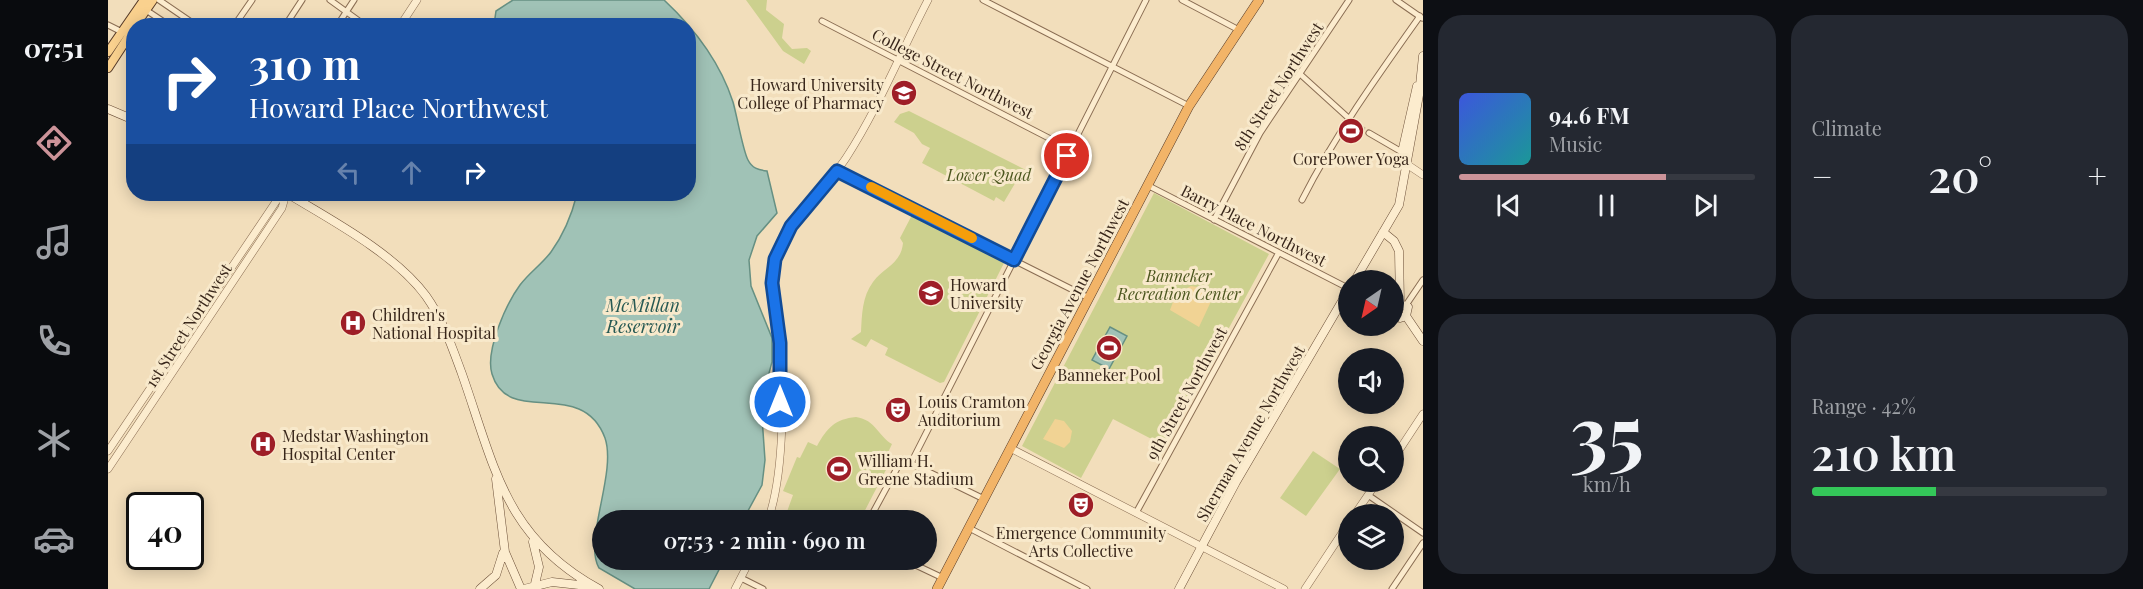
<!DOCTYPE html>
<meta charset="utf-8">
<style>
body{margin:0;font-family:"Playfair Display",serif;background:#242831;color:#f1f3f6;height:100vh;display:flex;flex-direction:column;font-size:22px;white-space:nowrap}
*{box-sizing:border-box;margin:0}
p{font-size:20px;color:#9ea1a6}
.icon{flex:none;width:33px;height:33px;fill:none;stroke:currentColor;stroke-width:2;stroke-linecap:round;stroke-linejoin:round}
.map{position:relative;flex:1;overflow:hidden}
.panel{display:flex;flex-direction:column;gap:15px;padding:15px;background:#0d0f14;width:720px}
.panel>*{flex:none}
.banner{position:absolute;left:18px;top:18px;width:570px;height:183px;border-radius:24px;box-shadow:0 3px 15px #0003;background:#1a4fa0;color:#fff;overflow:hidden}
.needle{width:39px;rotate:214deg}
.fabs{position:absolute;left:1230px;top:270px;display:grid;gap:12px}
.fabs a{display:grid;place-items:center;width:66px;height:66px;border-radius:50%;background:#171b24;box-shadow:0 3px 15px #0003;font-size:30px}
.speed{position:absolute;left:18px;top:492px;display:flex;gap:12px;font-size:30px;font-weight:700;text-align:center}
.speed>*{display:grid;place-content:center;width:78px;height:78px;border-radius:50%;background:#171b24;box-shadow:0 3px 15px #0003;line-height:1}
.speed .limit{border:3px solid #111;border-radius:9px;background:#fff;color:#111}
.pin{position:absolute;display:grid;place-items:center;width:51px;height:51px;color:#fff;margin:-26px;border:3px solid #fff;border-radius:50%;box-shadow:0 2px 6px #0007}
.me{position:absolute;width:66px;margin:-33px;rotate:0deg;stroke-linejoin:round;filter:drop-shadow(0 0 4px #0008)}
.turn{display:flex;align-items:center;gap:21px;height:126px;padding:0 24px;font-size:27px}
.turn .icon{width:78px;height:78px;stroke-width:2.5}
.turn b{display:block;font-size:42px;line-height:51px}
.lanes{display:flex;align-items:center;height:57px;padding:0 24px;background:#0003;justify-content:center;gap:30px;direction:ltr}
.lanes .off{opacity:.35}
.big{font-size:45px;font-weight:600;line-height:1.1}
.panel .widget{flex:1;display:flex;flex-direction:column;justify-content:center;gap:9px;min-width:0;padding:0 21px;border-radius:24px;background:#242831}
.panel .dial{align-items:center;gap:0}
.dial b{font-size:78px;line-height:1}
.song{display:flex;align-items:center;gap:18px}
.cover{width:72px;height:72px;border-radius:9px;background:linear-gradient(135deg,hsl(230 70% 55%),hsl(180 70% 35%))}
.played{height:6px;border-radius:3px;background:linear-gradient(90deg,#cc9399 70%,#363941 70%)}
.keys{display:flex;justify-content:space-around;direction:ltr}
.heat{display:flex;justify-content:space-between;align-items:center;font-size:33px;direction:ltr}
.charge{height:9px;border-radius:4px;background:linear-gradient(90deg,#34c759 42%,#363941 0)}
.panel .tiles{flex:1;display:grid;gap:15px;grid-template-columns:repeat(2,1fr)}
.trip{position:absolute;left:484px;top:510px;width:345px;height:60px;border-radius:30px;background:#171b24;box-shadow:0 3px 15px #0003;font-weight:600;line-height:60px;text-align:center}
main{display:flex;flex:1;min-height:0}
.menu{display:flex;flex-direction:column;width:108px;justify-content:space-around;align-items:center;background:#090b0e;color:#9ea1a6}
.menu .icon{width:42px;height:42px}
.menu .active{color:#cc9399}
.menu b{font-size:27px;color:#f1f3f6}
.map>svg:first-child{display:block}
.green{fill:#ccd08e}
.sand{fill:#f1d394}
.water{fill:#a0c2b6;stroke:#669083;stroke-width:1.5}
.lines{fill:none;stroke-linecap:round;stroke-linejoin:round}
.minor-tunnel{stroke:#cdb99b;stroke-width:5;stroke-dasharray:5 2.5;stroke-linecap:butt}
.minor-casing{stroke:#8a6d53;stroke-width:7}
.tertiary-casing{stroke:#8a6d53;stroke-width:8}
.secondary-casing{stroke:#6b4e37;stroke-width:9}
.primary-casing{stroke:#573b29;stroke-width:10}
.trunk-casing{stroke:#573b29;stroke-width:10}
.minor{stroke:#fcecce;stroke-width:5}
.tertiary{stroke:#fcecce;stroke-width:7}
.secondary{stroke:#fcecce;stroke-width:8}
.primary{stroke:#fad18e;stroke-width:8}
.trunk{stroke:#f2b468;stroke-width:9}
.route-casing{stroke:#114b97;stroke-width:15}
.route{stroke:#1a73e8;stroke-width:10}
.slow{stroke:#f59e0b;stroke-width:10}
.labels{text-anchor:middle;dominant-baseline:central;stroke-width:6;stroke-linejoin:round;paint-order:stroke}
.street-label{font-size:16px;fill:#38261a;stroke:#f8e9cb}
.poi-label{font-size:16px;fill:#38261a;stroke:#f8e9cb;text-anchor:start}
.park-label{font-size:16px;font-style:italic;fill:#4b561e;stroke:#f8e9cb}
.water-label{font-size:18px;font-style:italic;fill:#275953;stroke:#f8e9cb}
</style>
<main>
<nav class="menu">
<b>07:51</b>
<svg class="icon active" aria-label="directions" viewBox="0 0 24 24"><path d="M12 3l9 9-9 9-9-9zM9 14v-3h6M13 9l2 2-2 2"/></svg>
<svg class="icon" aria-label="music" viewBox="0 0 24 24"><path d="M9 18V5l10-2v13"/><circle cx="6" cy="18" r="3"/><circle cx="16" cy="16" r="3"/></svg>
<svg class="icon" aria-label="phone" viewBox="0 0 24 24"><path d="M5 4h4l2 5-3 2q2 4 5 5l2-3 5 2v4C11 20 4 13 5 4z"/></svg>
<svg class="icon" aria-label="climate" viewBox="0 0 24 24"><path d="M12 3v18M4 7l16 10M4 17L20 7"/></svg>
<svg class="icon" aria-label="car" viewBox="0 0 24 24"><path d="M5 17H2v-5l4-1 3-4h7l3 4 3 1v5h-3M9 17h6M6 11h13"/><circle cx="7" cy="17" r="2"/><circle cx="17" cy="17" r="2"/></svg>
</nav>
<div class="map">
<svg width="1315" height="589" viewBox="0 0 1315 589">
<rect width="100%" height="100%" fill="#f2debb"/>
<!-- green -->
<path class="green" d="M638 0H659L658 10 676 24 674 38 684 49 699 48 703 51 696 64 675 51Z
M801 111 922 172 916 183 909 180 896 202 888 197 886 201 814 163 822 148 814 144 806 133 786 122 792 114Z
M1046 193 1161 254 1057 446 1005 419 973 478 914 446Z
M804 215 897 261 836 382 832 383 777 355 780 348 763 339 758 347 743 339 753 332C754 314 754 297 765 282 776 267 793 264 795 243L792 238Z
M748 417C768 420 770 436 784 444L776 461 781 464 752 520H676L685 495 675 491 689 457 692 458 700 442 709 446C719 428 727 419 748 417Z
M1205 451 1232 469 1198 516 1172 498Z"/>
<!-- sand -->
<path class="sand" d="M1083 286 1095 288 1106 295 1091 327 1062 310 1068 294Z
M947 419 956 421 964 431 962 442 956 448 935 439Z"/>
<!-- water -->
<path class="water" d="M405 0H556C586 28 612 62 625 102 629 116 635 151 640 160 644 168 650 170 659 171L669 213 649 236 641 260 643 286 664 338V362L653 403 657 460 654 485 635 520H495V560H616L601 589H527L491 568C475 541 509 473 497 438 474 376 400 428 384 374 377 351 398 304 412 285 421 273 434 264 443 252 456 234 464 214 469 194H580V26L386 25 388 11Z
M1002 327 1019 336 1001 369 984 360Z"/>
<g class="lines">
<!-- minor-tunnel -->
<path class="minor-tunnel" d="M1246 123 1261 133"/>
<!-- minor casing -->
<g class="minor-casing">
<path id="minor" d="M51 0 89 26
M222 0 258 26
M875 0 1081 106
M1074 0 1131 30
M1288 0 1314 18
M38 10 62 26
M714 21 962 149
M0 25 16 33
M126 26 144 0
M177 26 194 0
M229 26 246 0
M1192 74 1246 123
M1261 133 1299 155
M729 171 981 298
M1039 185 1240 288
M1194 200C1227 135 1270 75 1312 16
M1106 220 1152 133 1241 0
M1298 305 1315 280
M803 463 1038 0
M1260 495 1315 533
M1028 513 1170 254
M761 520 794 459 876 499
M861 528 979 589
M797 560 835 578
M633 578 655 589
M1284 589 1315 543"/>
</g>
<!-- tertiary casing -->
<g class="tertiary-casing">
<path id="tertiary" d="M292 26 309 0
M1297 163 1315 175
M902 448 1176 589
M0 451 169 200 177 194
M1286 458 1315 414
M0 469 174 208 178 194
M1247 514 1269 482
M660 520C677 472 676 386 671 335 669 312 662 290 666 267 673 222 714 194 738 158 770 109 793 52 820 0
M627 589 642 560
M1197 589 1240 524"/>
</g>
<!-- secondary casing -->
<g class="secondary-casing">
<path id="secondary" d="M0 109 26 120
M1299 155 1295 148 1309 86
M180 194C225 221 287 254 318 296 335 320 344 347 354 374 387 468 397 538 491 589
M1275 232 1286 241 1291 251 1292 304 1287 312 1292 318 1298 316
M1247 280 1291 205 1311 95 1315 56
M1292 304 1300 307 1298 316 1315 341
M388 479 397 552 413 589
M425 542 431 567 426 588
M372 589 388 575 395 553
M416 589 444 582 480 586
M1071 589 1128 482 1240 291"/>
</g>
<!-- primary casing -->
<g class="primary-casing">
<path id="primary" d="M27 26 45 0
M0 52 36 0
M0 68 26 28"/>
</g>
<!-- trunk casing -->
<g class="trunk-casing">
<path id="trunk" d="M829 589 1081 106 1151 0"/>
</g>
<!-- minor -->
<use href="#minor" class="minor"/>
<!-- tertiary -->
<use href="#tertiary" class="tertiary"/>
<!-- secondary -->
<use href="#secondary" class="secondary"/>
<!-- primary -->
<use href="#primary" class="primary"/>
<!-- trunk -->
<use href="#trunk" class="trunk"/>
</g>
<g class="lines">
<!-- route casing -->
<g class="route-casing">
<path id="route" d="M672 402V343L664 283 667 259 683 226 729 171 906 260 959 156"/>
</g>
<!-- route -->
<use href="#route" class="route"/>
<!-- slow -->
<path class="slow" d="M763 187 864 238"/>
</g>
<!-- icons -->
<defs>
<g id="university-disc" transform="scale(1.35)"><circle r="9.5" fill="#9e1e27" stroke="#f8e9cb"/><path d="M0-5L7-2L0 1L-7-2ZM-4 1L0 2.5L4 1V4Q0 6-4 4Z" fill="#fff"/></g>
<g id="stadium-disc" transform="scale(1.35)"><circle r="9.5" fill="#9e1e27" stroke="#f8e9cb"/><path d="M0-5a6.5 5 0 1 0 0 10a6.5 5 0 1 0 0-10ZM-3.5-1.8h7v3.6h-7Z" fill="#fff"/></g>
<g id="hospital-disc" transform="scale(1.35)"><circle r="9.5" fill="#9e1e27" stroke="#f8e9cb"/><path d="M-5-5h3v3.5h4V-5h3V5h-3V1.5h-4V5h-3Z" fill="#fff"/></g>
<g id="theatre-disc" transform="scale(1.35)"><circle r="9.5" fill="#9e1e27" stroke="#f8e9cb"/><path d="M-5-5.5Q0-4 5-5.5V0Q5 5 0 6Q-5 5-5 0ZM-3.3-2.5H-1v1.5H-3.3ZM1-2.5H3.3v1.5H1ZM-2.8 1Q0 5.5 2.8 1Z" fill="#fff"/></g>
</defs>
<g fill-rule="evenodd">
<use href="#university-disc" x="796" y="93"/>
<use href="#stadium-disc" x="1243" y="131"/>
<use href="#university-disc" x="823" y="293"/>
<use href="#hospital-disc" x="245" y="323"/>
<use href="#stadium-disc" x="1001" y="348"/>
<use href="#theatre-disc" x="790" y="410"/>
<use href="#hospital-disc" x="155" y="444"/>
<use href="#stadium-disc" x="731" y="469"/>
<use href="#theatre-disc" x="973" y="505"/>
</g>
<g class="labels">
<!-- street labels -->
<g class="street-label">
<text transform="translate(845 73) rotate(27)">College Street Northwest</text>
<text transform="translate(1170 86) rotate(-57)">8th Street Northwest</text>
<text transform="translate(1146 225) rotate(27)">Barry Place Northwest</text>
<text transform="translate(971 284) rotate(-62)">Georgia Avenue Northwest</text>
<text transform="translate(80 325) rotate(-57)">1st Street Northwest</text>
<text transform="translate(1078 393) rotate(-61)">9th Street Northwest</text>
<text transform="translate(1142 433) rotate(-60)">Sherman Avenue Northwest</text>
</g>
<!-- poi labels -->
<g class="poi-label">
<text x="776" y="84" text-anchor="end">Howard University<tspan x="776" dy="18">College of Pharmacy</tspan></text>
<text x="1243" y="158" text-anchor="middle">CorePower Yoga</text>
<text x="842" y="284">Howard<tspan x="842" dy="18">University</tspan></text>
<text x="264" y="314">Children's<tspan x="264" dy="18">National Hospital</tspan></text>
<text x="1001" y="374" text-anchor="middle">Banneker Pool</text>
<text x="810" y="401">Louis Cramton<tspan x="810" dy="18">Auditorium</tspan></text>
<text x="174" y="435">Medstar Washington<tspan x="174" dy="18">Hospital Center</tspan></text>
<text x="750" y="460">William H.<tspan x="750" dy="18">Greene Stadium</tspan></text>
<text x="973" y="532" text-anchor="middle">Emergence Community<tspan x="973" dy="18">Arts Collective</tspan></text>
</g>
<!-- park labels -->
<g class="park-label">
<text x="881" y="174">Lower Quad</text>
<text x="1071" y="275">Banneker<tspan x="1071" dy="18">Recreation Center</tspan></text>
</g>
<!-- water labels -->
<g class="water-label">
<text x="535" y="305">McMillan<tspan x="535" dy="21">Reservoir</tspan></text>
</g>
</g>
</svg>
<div class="fabs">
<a><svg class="needle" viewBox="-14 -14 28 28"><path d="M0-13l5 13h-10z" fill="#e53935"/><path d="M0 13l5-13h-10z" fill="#9ea1a6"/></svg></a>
<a><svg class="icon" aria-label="sound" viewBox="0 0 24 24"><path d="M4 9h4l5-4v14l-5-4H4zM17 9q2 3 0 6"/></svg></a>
<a><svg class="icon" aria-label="search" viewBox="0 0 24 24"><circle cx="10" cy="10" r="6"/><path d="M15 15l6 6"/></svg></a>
<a><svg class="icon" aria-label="layers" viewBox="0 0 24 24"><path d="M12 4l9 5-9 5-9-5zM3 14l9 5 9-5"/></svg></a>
</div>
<div class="speed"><div class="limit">40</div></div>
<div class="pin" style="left:959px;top:156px;background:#d93025"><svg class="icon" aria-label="arrive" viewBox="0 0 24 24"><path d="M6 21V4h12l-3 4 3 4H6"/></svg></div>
<svg class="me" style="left:672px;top:402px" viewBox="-20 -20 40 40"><circle r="17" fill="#1a73e8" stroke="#fff" stroke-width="3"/><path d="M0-11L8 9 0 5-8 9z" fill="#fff"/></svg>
<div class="trip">07:53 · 2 min · 690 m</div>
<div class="banner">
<div class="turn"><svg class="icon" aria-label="right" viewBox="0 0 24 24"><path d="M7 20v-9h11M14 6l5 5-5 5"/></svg><div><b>310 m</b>Howard Place Northwest</div></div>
<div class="lanes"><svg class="icon off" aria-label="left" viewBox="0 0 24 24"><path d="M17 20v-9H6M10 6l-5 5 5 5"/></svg><svg class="icon off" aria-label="ahead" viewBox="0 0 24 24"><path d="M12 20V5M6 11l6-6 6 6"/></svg><svg class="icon" aria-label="right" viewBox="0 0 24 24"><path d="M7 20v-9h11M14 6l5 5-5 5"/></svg></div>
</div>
</div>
<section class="panel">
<div class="tiles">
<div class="widget">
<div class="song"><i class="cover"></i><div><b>94.6 FM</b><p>Music</p></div></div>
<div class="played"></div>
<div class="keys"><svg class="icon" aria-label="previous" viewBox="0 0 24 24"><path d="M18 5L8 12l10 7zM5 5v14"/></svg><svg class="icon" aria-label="pause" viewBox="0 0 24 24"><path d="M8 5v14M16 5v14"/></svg><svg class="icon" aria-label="next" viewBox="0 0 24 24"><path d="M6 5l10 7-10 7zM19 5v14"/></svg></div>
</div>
<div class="widget"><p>Climate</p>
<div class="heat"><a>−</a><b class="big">20°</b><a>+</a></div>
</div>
<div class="widget dial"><b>35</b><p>km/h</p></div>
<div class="widget"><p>Range · 42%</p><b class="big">210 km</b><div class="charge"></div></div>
</div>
</section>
</main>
